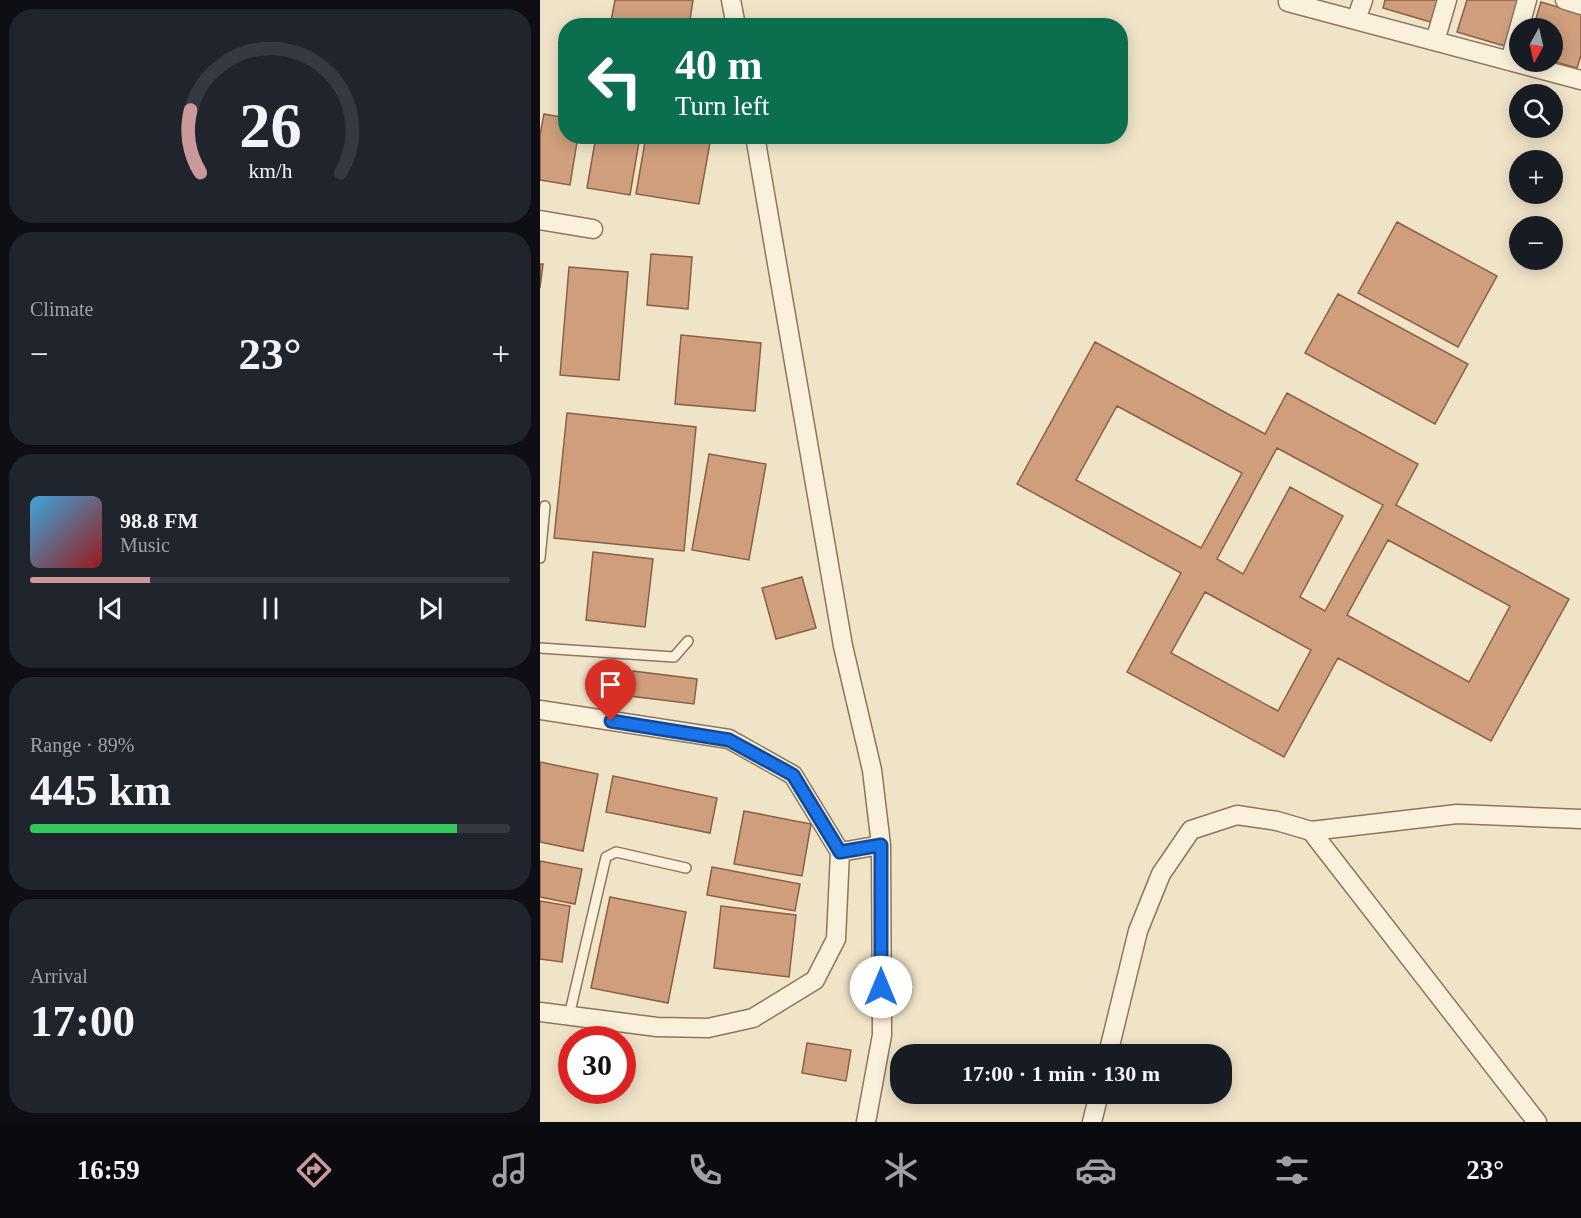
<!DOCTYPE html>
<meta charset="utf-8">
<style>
body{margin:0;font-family:Georgia,serif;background:#20242c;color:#f1f3f6;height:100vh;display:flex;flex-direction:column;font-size:22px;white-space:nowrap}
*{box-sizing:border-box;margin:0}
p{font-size:20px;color:#9ea1a6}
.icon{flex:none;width:33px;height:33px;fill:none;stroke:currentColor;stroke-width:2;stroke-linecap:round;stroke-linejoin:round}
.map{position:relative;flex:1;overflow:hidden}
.details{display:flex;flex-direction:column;gap:9px;padding:9px;background:#0d0f14;width:540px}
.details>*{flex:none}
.banner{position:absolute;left:18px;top:18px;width:570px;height:126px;border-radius:24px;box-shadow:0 3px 15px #0003;background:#0b6e4f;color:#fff;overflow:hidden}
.needle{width:39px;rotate:188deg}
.fabs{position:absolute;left:969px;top:18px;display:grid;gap:12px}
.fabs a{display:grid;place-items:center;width:54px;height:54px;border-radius:50%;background:#171b24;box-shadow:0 3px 15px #0003;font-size:30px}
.speed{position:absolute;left:18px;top:1026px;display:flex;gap:12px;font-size:30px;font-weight:700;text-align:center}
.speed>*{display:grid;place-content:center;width:78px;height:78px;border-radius:50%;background:#171b24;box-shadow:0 3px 15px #0003;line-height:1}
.speed .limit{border:9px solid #d22;background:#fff;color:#111}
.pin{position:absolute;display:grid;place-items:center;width:51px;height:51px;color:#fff;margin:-62px -26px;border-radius:50% 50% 50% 0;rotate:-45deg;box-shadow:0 0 6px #0007}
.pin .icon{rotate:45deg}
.me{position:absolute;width:66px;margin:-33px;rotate:0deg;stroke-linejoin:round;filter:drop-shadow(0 0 4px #0008)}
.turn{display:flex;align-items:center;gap:21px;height:126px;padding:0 18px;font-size:27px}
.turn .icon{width:78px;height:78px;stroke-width:2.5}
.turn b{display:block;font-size:42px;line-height:51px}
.big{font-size:45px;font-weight:800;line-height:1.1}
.details .card{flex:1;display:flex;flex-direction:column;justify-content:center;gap:9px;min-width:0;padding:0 21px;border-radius:24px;background:#20242c}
.details .dial{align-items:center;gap:0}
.dial svg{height:156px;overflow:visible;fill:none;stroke:#363941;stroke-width:7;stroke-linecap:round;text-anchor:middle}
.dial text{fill:#f1f3f6;stroke:none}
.song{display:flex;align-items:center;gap:18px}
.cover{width:72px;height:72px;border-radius:9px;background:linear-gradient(135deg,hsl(200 70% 55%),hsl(0 70% 35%))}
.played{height:6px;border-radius:3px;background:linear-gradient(90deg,#cc999b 25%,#363941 25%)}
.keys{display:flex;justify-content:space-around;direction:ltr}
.heat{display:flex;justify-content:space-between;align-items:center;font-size:33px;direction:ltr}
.charge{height:9px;border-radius:4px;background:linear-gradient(90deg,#34c759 89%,#363941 0)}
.trip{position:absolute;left:350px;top:1044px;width:342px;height:60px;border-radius:24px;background:#171b24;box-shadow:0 3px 15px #0003;font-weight:800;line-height:60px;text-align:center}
.menu{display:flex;height:96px;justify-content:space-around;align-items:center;background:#090b0e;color:#9ea1a6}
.menu .icon{width:42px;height:42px}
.menu .selected{color:#cc999b}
.menu b{font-size:27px;color:#f1f3f6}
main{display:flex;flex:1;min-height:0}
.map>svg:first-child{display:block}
.building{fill:#cf9f7d;stroke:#8d5f41;stroke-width:1.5;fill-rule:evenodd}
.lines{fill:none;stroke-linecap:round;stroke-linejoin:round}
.service-casing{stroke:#8d765c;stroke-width:12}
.minor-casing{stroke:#8d765c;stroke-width:21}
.service{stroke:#faf1dc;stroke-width:9}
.minor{stroke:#faf1dc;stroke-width:18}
.route-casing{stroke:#114b97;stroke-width:15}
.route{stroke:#1a73e8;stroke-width:10}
</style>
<main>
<section class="details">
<div class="card dial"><svg viewBox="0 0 100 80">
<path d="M14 69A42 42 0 1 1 86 69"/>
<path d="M14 69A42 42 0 0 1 9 37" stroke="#cc999b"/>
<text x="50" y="56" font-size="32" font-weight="700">26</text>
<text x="50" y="72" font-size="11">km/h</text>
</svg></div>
<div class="card"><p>Climate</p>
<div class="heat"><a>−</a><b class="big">23°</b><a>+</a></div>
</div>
<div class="card">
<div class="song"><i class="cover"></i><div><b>98.8 FM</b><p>Music</p></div></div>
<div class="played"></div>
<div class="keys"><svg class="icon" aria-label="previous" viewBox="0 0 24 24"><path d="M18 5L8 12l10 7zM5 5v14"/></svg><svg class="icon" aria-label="pause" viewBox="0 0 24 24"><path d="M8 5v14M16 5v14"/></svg><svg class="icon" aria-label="next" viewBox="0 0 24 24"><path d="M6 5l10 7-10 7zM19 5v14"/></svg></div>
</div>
<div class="card"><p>Range · 89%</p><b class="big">445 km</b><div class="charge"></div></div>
<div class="card"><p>Arrival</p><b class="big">17:00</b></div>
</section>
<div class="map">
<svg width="1041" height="1122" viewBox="0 0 1041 1122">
<rect width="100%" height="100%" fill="#f0e4c8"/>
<!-- building -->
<path class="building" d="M75 0H153L149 26H95L71 21Z
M845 0H900L894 23 843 8Z
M927 0H982L968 47 917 32Z
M1001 2 1041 14V55L1037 68 1012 61V28H993Z
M4 114 26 118V136H38L30 185 0 180V135Z
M56 136H100L90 195 47 188Z
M106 136 171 137 159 204 96 194Z
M857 222 957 276 918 347 818 293Z
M111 254 152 257 148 309 107 305Z
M0 264H3L0 288Z
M29 267 88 272 79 380 20 375Z
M798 294 928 364 895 424 765 353Z
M141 335 221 343 215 411 135 404Z
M555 342 725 434 747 393 878 464 856 505 1029 599 951 741 798 658 744 757 587 672 641 573 477 484ZM577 406 702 473 661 548 536 480ZM737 448 843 505 785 611 760 597 803 516 750 487 703 574 677 559ZM848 540 970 606 929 682 807 615ZM665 592 771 650 738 711 631 653Z
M27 413 156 427 144 551 14 538Z
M169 454 226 464 209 560 152 550Z
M53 552 113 559 105 627 46 620Z
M262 577 276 628 236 639 222 588Z
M93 671 157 679 154 704 90 696Z
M0 762 58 774 43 851 0 842Z
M73 776 177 798 170 833 66 812Z
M204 811 271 824 262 876 194 864Z
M0 861 42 869 35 904 0 897Z
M172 867 260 884 255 911 167 895Z
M70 897 146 912 128 1003 51 988Z
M0 901 30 906 22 962 0 959Z
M181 906 256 915 249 977 174 968Z
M267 1043 311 1050 306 1081 262 1073Z"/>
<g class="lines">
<!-- service casing -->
<g class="service-casing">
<path id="service" d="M0 558 5 506
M0 648 134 657 148 641
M29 1016 66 857 76 852 146 868"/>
</g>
<!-- minor casing -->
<g class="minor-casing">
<path id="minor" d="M191 0 196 26
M748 0V2L1041 80
M1025 0 1041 5
M816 20 823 0
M895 41 907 0
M970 61 987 0
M215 136 303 646 332 770 341 845 342 1035 326 1122
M0 220 53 229
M0 710 189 739 253 775 300 852 296 939 275 980 213 1018 168 1028 117 1027 0 1012
M771 831 997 1122
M300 852 341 845
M568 1054 598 931 621 874 651 830 697 815 737 821 771 831 917 814 1041 819
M552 1122 559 1094"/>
</g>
<!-- service -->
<use href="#service" class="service"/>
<!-- minor -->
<use href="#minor" class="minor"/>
</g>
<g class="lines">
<!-- route casing -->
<g class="route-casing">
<path id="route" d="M71 721 189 740 253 775 300 852 341 845V987"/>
</g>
<!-- route -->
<use href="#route" class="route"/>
</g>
</svg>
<div class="fabs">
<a><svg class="needle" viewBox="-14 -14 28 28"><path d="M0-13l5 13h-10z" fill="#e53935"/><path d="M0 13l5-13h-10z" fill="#9ea1a6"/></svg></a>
<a><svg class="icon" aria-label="search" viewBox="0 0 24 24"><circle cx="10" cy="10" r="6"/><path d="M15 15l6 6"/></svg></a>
<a>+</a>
<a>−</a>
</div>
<div class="speed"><div class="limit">30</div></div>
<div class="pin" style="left:71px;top:721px;background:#d93025"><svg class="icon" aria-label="arrive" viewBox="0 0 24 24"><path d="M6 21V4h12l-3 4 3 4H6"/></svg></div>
<svg class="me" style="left:341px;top:987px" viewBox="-20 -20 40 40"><circle r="19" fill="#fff"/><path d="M0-13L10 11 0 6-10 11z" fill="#1a73e8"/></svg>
<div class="trip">17:00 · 1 min · 130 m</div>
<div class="banner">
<div class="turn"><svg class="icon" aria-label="left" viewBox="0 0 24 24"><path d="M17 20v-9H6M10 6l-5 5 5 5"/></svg><div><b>40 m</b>Turn left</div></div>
</div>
</div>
</main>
<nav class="menu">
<b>16:59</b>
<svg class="icon selected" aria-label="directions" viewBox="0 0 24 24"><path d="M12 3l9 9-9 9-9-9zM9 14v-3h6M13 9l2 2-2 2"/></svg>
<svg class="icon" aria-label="music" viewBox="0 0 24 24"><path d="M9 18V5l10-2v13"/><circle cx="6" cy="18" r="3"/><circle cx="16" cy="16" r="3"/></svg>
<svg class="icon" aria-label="phone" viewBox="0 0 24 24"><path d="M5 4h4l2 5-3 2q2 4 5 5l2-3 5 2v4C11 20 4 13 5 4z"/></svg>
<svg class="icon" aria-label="climate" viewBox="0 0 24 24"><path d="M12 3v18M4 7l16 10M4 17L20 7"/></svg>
<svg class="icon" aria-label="car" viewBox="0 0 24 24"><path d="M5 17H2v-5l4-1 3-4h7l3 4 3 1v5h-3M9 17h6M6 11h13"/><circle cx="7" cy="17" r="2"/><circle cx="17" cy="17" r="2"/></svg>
<svg class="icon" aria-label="filters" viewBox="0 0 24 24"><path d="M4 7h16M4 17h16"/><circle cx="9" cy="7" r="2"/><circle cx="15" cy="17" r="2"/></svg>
<b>23°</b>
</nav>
